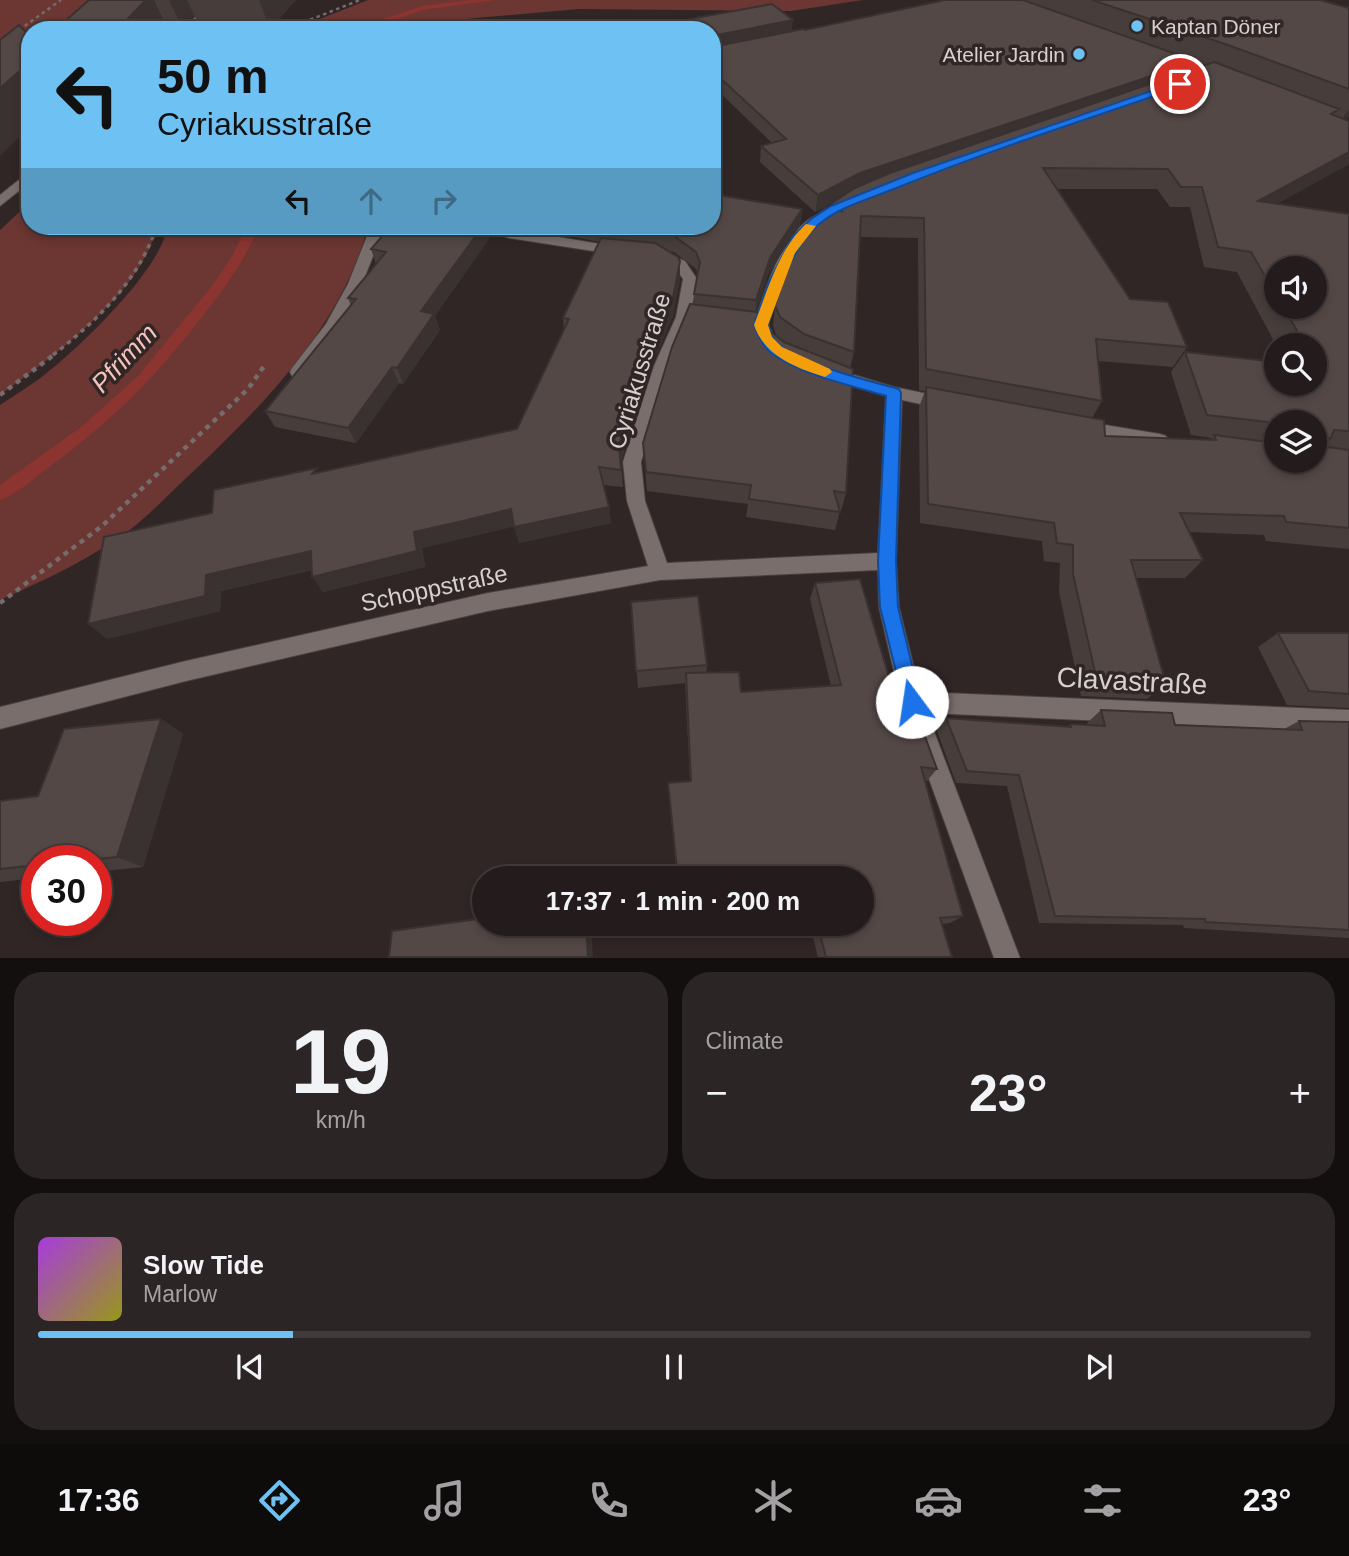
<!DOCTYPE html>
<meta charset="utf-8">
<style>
body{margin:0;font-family:Arial,sans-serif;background:#2c2525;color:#f1f3f6;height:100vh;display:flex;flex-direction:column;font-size:26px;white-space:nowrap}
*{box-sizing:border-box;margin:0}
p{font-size:23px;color:#a3a1a3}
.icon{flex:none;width:38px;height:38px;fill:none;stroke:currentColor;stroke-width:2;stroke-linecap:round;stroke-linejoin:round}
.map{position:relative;height:958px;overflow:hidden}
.details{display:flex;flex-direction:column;gap:14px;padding:14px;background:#140f0f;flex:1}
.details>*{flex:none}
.guide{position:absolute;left:21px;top:21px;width:700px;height:214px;border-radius:28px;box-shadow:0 4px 10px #0003,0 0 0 2px #413a3b;background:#6ec2f3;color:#111;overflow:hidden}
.tools{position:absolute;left:1264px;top:256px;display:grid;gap:14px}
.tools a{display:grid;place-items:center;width:63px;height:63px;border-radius:50%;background:#241c1c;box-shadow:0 4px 10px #0003,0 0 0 2px #413a3b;font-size:35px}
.speed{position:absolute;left:21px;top:845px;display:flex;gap:14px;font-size:35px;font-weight:700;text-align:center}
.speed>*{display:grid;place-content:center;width:91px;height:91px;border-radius:50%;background:#241c1c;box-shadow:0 4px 10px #0003,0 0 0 2px #413a3b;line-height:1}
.speed .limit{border:10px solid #d22;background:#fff;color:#111}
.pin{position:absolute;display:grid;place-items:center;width:60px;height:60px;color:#fff;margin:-30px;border:4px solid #fff;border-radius:50%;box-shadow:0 2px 7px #0007}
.me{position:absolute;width:77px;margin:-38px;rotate:346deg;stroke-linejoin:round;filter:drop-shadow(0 0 5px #0008)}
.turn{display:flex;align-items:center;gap:24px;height:147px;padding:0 21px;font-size:32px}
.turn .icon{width:91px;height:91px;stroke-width:2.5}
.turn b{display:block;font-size:49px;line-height:60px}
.lanes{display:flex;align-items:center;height:66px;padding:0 21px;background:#0003;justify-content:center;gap:35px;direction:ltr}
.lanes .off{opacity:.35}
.big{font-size:52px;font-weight:600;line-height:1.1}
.details .card{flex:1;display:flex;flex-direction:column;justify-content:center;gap:10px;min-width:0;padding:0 24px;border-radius:28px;background:#2c2525}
.details .dial{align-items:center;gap:0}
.dial b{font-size:91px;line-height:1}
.song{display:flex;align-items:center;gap:21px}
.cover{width:84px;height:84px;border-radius:10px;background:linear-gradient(135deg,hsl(280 70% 55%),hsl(60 70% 35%))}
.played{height:7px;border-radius:4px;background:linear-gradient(90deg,#6ec2f3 20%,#413a3b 20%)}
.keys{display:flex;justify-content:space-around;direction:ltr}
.heat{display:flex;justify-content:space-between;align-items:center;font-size:38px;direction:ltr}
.details .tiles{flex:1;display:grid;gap:14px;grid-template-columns:1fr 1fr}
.card:last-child{grid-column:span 2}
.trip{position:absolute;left:472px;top:866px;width:402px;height:70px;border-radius:35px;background:#241c1c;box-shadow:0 4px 10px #0003,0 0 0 2px #413a3b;font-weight:600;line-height:70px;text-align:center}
.tab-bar{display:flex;height:112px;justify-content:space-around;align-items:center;background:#0e0b0b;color:#a3a1a3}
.tab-bar .icon{width:49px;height:49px}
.tab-bar .selected{color:#6ec2f3}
.tab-bar b{font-size:32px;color:#f1f3f6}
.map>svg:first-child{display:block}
.green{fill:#6c3632}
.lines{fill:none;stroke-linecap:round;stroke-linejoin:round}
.stream{fill:#8b3430;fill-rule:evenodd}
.street-casing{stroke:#494140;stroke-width:2}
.path-far2{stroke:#756c6b;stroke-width:2.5;stroke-dasharray:3.5 3.5;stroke-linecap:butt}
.path-far1{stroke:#756c6b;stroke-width:3.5;stroke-dasharray:4.5 4.5;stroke-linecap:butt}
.path{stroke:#756c6b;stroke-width:4.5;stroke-dasharray:5 5;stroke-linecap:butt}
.street{fill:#7a6e6c;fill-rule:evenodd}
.wall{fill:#473e3c;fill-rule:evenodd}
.shaded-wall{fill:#3a3231}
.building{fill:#534846;stroke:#3a3231;stroke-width:2}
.route{fill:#1a73e8;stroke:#114b97;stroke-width:2}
.slow{fill:#f59e0b}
.poi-dot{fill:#6ec2f3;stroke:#302625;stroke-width:2.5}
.labels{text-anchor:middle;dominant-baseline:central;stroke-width:7;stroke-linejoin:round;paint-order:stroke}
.far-poi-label{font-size:21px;fill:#d7d0d0;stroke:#302625;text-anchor:start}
.street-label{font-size:24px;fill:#d7d0d0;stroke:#302625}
.water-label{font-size:26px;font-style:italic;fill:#f5c2bc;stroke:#302625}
.near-street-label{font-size:28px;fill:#d7d0d0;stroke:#302625}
</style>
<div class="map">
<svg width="1349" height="958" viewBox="0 0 1349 958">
<rect width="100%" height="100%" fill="#302625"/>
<!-- green -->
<path class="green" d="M0 0H101L61 30H30V53L0 76Z
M368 0H863L791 11 579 9 443 21 409 30H292Z
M30 202V226H157C143 292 53 357 0 395V230Z
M167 226H368C341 329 258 411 182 482 166 497 149 515 131 529 92 558 45 580 0 600V405C16 394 34 384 49 371 82 345 164 266 167 226Z"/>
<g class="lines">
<!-- stream -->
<path class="stream" d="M471 0H496L423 10 364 30H351L422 6Z
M247 226H259C246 259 224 289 202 317 156 377 110 423 49 467 34 478 17 495 0 500V485L81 427 139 375 215 282 232 256Z"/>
<!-- street casing -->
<g class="street-casing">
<path id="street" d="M213 0H222L193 30H182Z
M30 171V182L0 206V195Z
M822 213 828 217 797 251 783 280 768 325 778 343 770 348 765 347 754 325C764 291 784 225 822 213Z
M371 226H385L362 284 339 326 304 376H292L290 372 292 368 326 324 348 284Z
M471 226H492L619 247 626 251 619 255 509 238Z
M661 252 685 261 697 279 690 317 670 366 641 462 645 501 667 563 878 553 886 396 825 378 823 374 825 370 831 368 894 387 943 397 951 403 943 409 902 400 896 561 899 607 920 692 1349 710V732L927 713 1020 958H994L901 702 879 607 878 570 660 580 488 611 186 681 0 729V707L186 661 488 593 648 566 627 501 623 462 654 366 676 317 683 279 675 267 656 259V253Z
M1081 421 1160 434 1166 436 1168 440 1166 444 1160 446 1081 433 1073 427Z"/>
</g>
<!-- path-far2 -->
<path class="path-far2" d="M19 30 61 0
M284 30 360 0"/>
<!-- path-far1 -->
<path class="path-far1" d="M53 355C98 320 138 281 157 226"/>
<!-- path -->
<path class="path" d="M0 395 55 354
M0 603 102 526 248 389 264 366"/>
<!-- street -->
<use href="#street" class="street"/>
</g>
<!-- wall -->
<path class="wall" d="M89 0H296L270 29 200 27 194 15 182 27 166 26 163 30H55Z
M945 0H1320L1349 8V117L1345 119 1349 121V164L1276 204 1349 214V549L1266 541 1264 535 1190 532 1203 560 1185 578H1136L1166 684 1147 699 1081 696 1059 592 1060 563 1044 561 1042 541 920 523 919 407 925 391 919 390 918 238 860 237 854 352 850 368 846 493 841 511H840L835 530 746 517 748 504 647 491 643 443 694 305V294L698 274 696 269 674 252 669 251 680 261V279L673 316 652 365 621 461 623 487 603 485 609 507 611 523 519 543 514 526 473 536 422 548 425 567 323 592 312 570 221 591 220 611 107 639 212 513 319 472 517 429 564 330 563 318 600 242 517 226H712L802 209 800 225 768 274 756 312 760 323 777 337 773 326 775 306 831 209 832 203 815 212 760 162 761 146 772 143 716 89 712 90V30L646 27 805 30ZM1056 189H1157L1170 207H1190L1204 267 1237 272 1276 345H1314V383L1185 352 1171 372 1191 435 1212 438 1210 440 1105 436 1092 418 1102 401 1098 361 1173 367 1187 347 1130 299ZM1276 268 1314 306H1276ZM1276 422H1314V460H1276Z
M391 226H489L491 236 435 316 440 330 403 384 399 383 356 443 275 427 265 411 351 306 348 298 376 264 371 249Z
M815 583 937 769 927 781H925L963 916 950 923 942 924 952 957H818L813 937 799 938 796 924H863V878H677L668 783 690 781 685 683 638 688 631 602 707 665 706 673 741 692 831 686 810 599Z
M1278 633H1349V708L1287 705 1258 647Z
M1101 710 1175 725 1284 729 1299 721 1349 722V938L1184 928 1183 925 1039 923 1007 786 956 783 937 731 946 718 1068 726 1071 724 1087 725V723Z
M161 719 183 734 143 867 96 872V861H37V878L0 882V801L38 796Z
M682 924H701L682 927Z"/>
<!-- shaded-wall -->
<path class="shaded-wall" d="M146 0H154L166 26 163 30H117Z
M169 0H187L194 15 182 27Z
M259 0H296L270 29Z
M793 20 791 35 712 51V36Z
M1196 61 1188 76 857 190 815 212 818 195 860 173Z
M30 62V127L0 156V88Z
M716 74V89L712 90V75Z
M1349 109V117L1340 122Z
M1349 152V164L1244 222 1258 201Z
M802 209 800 225 768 274 755 317 756 300 770 258Z
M483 226H489L491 236 435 316 440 330 403 384 397 368 421 311Z
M680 261V279L673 316 652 365 620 461 619 444Z
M392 367 399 383 356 443 348 428Z
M609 507 611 523 519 543 514 527Z
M511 509 516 526 422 548 425 567 323 592 312 577 414 532Z
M311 551 322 567 221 591 220 611 107 639 88 624 206 575Z
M161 719 183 734 143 867 117 857Z
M586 924H591L593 957H588Z"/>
<!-- building -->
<path class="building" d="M89 0H146L117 30H55Z
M945 0H1023L1196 61 860 173 818 195 761 146 786 139 716 74 712 75V47L803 29 805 30Z
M1092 0H1320L1349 8V89L1225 44Z
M772 4 793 20 712 36V30H593L639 21 646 27Z
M19 25 30 36V62L0 88V40Z
M1214 62 1339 109 1331 114 1349 121V152L1258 201 1349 214V431L1334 430 1331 438 1323 440 1328 447 1349 450V528L1286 522 1284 516 1180 513 1203 560H1131L1166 684 1097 681 1073 574V545L1057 543 1054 523 928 504 926 387 1104 420 1105 436 1216 440 1214 435 1276 443V460H1314V422H1276V423L1207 415 1185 352 1276 362V383H1314V366H1317L1314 361V345H1305L1283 306H1314V268H1276V295L1251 252 1218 247 1202 187H1181L1168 169 1043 168 1130 299 1168 302 1187 347 1096 339 1102 401 926 369 924 218 861 216 854 352 804 334 780 317 775 306 782 276 805 230 825 208 841 211 832 203 855 188 890 173Z
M712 194 802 209 770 258 756 300 694 294 700 262 696 252 674 236 652 231 601 226H712Z
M391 226H483L421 311 434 314 397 368 392 367 348 428 265 411 356 299 348 298 386 252 371 249Z
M601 238 655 243 678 257 680 261 673 298 651 347 619 444 621 470 599 467 609 507 514 527 511 509 467 520 414 532 417 551 312 577 311 551 206 575 205 596 88 624 104 537 212 513 214 490 317 468 312 474 517 429 569 319 563 318Z
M690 304 757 312 760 323 784 342 853 369 846 493 834 491 840 512 749 499 751 485 646 472 643 443 672 347Z
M860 579 900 714 917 715 937 769 921 767 963 916 940 918 952 957H826L819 930 805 932 803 924H863V878H678L668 783 691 781 686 673 739 672 741 692 841 685 815 583Z
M698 596 707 665 636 671 631 602Z
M1278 633H1349V694L1309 691Z
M1101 710 1172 713 1175 725 1302 730 1299 721 1349 722V930L1205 922V919L1055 916 1019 775 967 771 946 718 1071 727V724L1105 726Z
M161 719 117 857 75 861H37V865L0 869V801L38 796 64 729Z
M485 918V924H586L588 957H389L392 931Z"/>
<!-- route -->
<path class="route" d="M1180 81 1185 84 1183 86C1089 119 992 149 899 187 872 198 840 206 818 225 797 243 785 273 777 298 772 311 764 325 773 338 789 362 870 381 899 389L901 393 896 561 898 607 921 702 918 708 912 711 905 708 880 607 878 561 886 396C853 386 798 374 771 353 762 345 758 336 754 325L769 282 793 236 811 219 831 206 913 173Z"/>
<!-- slow -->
<path class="slow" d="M806 224 816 226 795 253 768 325 772 337 782 347 830 369 832 372 825 377C795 368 764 355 754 325 768 290 778 250 806 224Z"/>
<!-- markers -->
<g class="poi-dot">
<circle cx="1137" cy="26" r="7"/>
<circle cx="1079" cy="54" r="7"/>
</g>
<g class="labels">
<!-- far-poi labels -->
<g class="far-poi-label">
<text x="1151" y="26">Kaptan Döner</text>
<text x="1065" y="54" text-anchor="end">Atelier Jardin</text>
</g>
<!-- street labels -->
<g class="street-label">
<text transform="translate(639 371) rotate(-73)">Cyriakusstraße</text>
<text transform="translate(434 588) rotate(-12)">Schoppstraße</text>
</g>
<!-- water labels -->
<g class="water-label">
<text transform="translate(124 358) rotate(-47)">Pfrimm</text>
</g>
<!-- near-street labels -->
<g class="near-street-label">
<text transform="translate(1132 681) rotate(3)">Clavastraße</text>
</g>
</g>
</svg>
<div class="tools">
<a><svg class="icon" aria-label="sound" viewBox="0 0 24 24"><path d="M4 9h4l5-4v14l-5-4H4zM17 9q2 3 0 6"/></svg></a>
<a><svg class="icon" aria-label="search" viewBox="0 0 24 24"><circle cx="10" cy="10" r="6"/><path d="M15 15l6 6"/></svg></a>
<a><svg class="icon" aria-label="layers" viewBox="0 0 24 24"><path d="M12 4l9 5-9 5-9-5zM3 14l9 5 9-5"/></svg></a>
</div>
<div class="speed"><div class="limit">30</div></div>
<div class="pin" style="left:1180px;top:84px;background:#d93025"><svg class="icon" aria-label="arrive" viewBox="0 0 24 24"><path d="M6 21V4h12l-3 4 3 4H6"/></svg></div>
<svg class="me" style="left:912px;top:702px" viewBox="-20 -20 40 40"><circle r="19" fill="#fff"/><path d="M0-13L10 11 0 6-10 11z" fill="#1a73e8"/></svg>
<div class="trip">17:37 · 1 min · 200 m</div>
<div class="guide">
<div class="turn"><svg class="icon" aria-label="left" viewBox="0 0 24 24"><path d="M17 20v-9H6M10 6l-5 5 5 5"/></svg><div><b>50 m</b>Cyriakusstraße</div></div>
<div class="lanes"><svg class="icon" aria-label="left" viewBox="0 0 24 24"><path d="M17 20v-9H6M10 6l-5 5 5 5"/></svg><svg class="icon off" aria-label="ahead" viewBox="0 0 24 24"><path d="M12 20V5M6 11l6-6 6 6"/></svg><svg class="icon off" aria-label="right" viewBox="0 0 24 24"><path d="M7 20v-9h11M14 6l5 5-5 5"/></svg></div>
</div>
</div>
<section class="details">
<div class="tiles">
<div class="card dial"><b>19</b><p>km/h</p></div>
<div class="card"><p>Climate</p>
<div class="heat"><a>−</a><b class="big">23°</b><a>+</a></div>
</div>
<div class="card">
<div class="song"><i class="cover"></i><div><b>Slow Tide</b><p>Marlow</p></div></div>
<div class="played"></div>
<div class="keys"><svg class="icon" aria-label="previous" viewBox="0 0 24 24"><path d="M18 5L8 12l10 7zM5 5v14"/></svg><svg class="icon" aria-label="pause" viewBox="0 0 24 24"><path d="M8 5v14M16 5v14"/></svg><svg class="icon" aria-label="next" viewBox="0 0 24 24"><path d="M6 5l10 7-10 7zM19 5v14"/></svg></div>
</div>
</div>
</section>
<nav class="tab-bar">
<b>17:36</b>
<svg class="icon selected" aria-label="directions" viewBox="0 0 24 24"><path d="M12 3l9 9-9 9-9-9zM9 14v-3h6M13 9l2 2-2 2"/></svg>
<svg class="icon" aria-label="music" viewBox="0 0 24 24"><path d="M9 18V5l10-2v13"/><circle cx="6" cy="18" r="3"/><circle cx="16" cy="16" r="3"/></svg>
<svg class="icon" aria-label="phone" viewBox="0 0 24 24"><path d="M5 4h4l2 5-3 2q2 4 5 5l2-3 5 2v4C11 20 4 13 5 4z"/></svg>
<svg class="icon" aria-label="climate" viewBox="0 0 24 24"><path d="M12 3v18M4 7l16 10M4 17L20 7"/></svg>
<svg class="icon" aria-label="car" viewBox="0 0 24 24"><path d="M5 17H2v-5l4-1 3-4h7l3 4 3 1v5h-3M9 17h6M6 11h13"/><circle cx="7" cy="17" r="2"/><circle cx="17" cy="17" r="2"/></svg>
<svg class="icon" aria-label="filters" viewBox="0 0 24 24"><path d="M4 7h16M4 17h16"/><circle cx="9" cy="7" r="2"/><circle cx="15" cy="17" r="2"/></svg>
<b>23°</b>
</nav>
